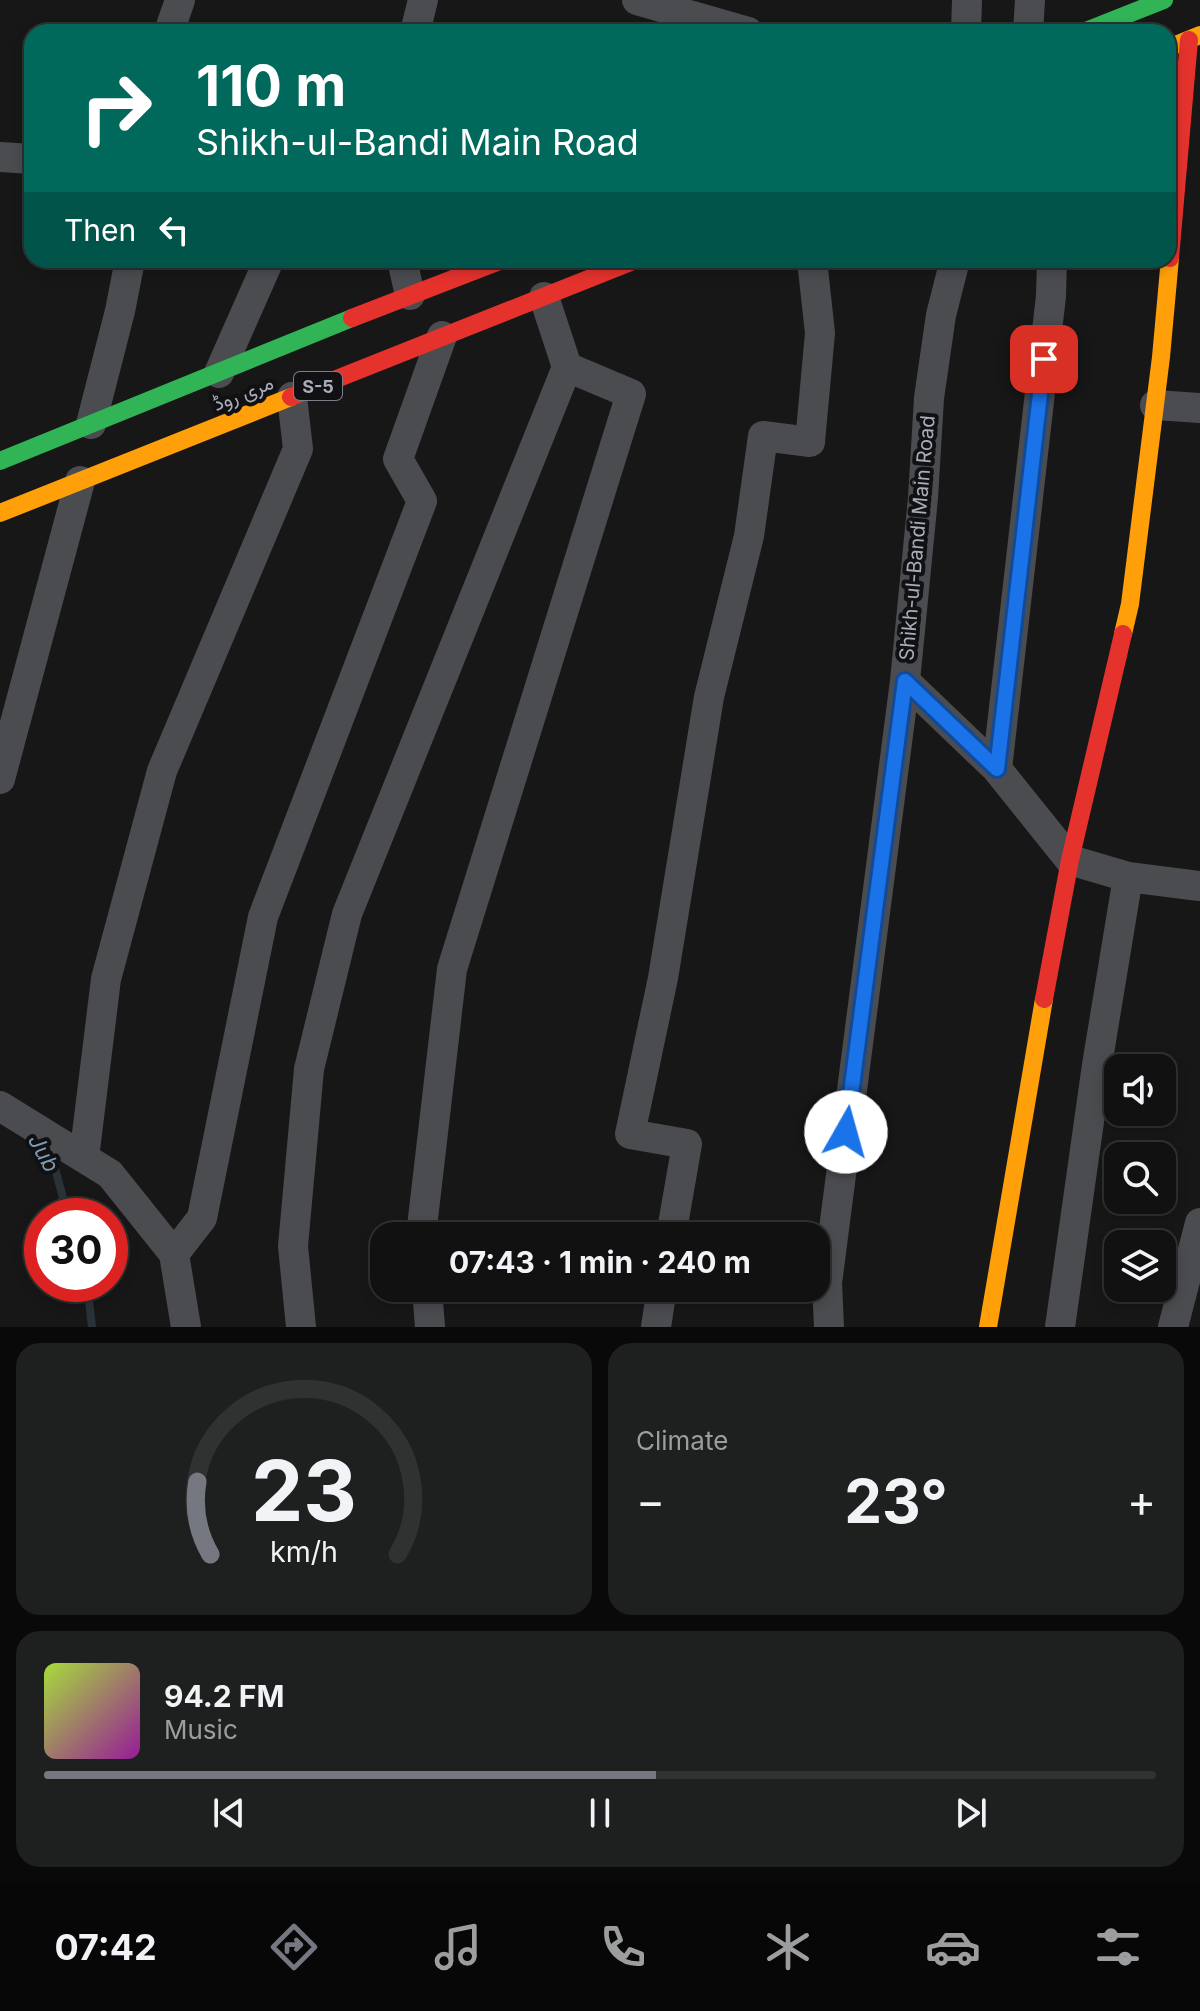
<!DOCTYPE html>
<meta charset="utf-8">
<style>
body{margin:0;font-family:Inter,Vazirmatn,sans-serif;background:#1e1f1f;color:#f1f3f6;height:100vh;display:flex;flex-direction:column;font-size:30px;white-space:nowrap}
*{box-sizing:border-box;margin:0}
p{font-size:26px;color:#9c9d9f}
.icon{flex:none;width:44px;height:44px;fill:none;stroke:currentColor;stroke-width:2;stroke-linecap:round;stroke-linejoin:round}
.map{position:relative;height:1327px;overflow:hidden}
.details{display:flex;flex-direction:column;gap:16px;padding:16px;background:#090909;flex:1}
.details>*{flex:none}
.top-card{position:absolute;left:24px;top:24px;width:1152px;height:244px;border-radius:24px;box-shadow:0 4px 12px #0003,0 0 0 2px #303131;background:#00695c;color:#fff;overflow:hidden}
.fabs{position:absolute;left:1104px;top:1054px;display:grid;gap:16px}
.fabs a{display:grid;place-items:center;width:72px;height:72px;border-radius:16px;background:#111;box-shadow:0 4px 12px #0003,0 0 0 2px #303131;font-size:40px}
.speed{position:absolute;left:24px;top:1198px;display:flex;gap:16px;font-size:40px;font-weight:700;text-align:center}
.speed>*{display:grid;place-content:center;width:104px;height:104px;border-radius:50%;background:#111;box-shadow:0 4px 12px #0003,0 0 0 2px #303131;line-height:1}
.speed .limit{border:12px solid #d22;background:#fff;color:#111}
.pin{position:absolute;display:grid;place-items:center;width:68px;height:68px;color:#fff;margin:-34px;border-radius:16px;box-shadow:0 4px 12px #0006}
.me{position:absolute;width:88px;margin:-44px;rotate:7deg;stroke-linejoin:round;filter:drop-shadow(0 0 6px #0008)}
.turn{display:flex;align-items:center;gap:28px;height:168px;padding:0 40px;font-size:36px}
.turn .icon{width:104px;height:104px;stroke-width:2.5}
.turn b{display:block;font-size:56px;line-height:68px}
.then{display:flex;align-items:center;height:76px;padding:0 40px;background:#0003;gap:16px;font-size:30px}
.big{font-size:60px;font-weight:700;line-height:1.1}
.details .widget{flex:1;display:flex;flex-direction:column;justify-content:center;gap:12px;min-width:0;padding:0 28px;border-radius:24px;background:#1e1f1f}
.details .dial{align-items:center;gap:0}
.dial svg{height:208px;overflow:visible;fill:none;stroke:#303131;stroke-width:7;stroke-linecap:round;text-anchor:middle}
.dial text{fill:#f1f3f6;stroke:none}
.song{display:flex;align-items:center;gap:24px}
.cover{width:96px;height:96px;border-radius:12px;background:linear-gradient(135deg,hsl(80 70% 55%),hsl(300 70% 35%))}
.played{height:8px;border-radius:4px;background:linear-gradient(90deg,#757880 55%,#303131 55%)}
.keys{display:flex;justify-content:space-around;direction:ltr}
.heat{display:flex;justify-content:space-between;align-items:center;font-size:44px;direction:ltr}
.details .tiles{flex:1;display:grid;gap:16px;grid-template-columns:1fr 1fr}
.widget:last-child{grid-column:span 2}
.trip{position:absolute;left:370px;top:1222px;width:460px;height:80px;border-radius:24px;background:#111;box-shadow:0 4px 12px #0003,0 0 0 2px #303131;font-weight:700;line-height:80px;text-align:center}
.menu{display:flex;height:128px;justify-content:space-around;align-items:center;background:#070707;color:#9c9d9f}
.menu .icon{width:56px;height:56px}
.menu .selected{color:#757880}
.menu b{font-size:36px;color:#f1f3f6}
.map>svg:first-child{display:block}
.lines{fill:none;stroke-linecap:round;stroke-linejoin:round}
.stream{stroke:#2a3239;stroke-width:8}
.street{stroke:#4b4c50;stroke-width:30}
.fast{stroke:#30b455;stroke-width:18}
.slow{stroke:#ff9f0a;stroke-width:18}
.jam{stroke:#e5322d;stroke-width:18}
.route-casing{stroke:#114b97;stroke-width:20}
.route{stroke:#1a73e8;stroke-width:14}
.labels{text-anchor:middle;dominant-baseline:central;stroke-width:8;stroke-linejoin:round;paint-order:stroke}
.shield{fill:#111113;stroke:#7b7e86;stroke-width:2}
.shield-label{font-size:18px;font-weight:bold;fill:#a8adb8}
.street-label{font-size:20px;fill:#a8adb8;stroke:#111113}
.water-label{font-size:22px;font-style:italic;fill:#7f9bb3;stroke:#111113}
</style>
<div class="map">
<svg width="1200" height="1327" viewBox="0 0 1200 1327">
<rect width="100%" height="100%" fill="#171717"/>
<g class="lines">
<!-- stream -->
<path class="stream" d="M43 1146 53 1161 68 1216
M87 1284 92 1327"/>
<!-- street -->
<path class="street" d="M637 0 748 32
M169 32 180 0
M415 32 423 0
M966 32 967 0
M1028 32 1030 0
M0 157 32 159
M402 260 410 295
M219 373 269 260
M1155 405 1200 408
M91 424 120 311 130 260
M905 681 997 769 1070 860 1128 877 1200 886
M997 769 1051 296 1052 260
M0 779 80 481
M0 1106 110 1174 174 1254 186 1327
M84 1158 106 979 162 771 298 449 292 397
M422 1236V1227L452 969 631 394 567 367
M671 1236 687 1144 630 1134 663 978 709 697 749 536 763 436 810 442 820 333 812 260
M174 1254 202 1218 263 917 422 501 398 459 442 336
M427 1288 430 1327
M301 1327 293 1246 309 1069 347 914 567 367 544 297
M656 1327 662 1288
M829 1327 827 1283 905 681 923 498 929 398 941 315 955 260
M1060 1327 1097 1065 1128 877
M1173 1327 1200 1223"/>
<!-- fast -->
<path class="fast" d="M1083 32 1164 0
M0 461 352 318"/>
<!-- slow -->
<path class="slow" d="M1168 48 1200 35
M0 513 291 397
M1123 634 1130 604 1161 357 1170 258
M988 1327 1044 999"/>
<!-- jam -->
<path class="jam" d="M1170 258 1189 40
M352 318 502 260
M291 397 636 260
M1044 999 1070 860 1123 634"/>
</g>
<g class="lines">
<!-- route casing -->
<g class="route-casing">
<path id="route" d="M846 1132 905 681 997 769 1044 359"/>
</g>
<!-- route -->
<use href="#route" class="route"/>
</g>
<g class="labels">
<!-- shield labels -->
<rect class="shield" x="294" y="372" width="48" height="28" rx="6"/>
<g class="shield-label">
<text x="318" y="386">S-5</text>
</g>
<!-- street labels -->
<g class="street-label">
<text transform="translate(243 393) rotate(-22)">مری روڈ</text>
<text transform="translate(917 538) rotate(-85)">Shikh-ul-Bandi Main Road</text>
</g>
<!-- water labels -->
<g class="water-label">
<text transform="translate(44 1153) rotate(61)">Jub</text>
</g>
</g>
</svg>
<div class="fabs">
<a><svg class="icon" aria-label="sound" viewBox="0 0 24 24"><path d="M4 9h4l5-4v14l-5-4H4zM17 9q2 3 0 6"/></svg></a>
<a><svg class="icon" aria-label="search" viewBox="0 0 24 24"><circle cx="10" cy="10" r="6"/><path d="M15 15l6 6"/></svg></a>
<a><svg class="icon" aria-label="layers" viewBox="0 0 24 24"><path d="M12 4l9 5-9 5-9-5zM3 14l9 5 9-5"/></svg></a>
</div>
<div class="speed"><div class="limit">30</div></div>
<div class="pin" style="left:1044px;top:359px;background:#d93025"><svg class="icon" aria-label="arrive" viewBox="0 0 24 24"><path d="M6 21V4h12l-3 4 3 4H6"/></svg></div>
<svg class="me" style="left:846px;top:1132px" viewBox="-20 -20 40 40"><circle r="19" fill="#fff"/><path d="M0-13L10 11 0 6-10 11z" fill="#1a73e8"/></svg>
<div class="trip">07:43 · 1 min · 240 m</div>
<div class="top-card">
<div class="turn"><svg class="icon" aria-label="right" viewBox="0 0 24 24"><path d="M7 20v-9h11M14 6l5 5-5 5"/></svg><div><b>110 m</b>Shikh-ul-Bandi Main Road</div></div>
<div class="then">Then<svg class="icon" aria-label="left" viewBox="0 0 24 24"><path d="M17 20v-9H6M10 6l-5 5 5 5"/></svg></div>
</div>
</div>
<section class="details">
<div class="tiles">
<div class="widget dial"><svg viewBox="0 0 100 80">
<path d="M14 69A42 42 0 1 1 86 69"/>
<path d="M14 69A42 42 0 0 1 9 41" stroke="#757880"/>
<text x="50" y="56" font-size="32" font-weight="700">23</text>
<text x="50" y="72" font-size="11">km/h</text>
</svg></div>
<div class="widget"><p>Climate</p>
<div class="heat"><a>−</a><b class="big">23°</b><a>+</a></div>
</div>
<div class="widget">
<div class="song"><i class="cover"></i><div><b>94.2 FM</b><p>Music</p></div></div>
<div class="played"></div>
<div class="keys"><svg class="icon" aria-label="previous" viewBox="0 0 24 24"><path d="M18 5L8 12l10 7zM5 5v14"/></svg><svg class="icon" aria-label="pause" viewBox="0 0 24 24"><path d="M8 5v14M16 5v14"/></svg><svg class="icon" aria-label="next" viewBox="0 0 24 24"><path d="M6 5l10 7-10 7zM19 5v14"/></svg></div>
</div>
</div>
</section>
<nav class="menu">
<b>07:42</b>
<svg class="icon selected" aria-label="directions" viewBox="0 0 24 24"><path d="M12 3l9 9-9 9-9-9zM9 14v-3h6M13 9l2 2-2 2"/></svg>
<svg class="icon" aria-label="music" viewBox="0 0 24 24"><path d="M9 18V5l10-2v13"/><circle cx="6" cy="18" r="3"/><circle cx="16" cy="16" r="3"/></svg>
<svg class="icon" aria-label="phone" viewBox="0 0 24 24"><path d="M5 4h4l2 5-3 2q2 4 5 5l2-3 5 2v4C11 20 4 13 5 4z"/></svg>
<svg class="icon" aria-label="climate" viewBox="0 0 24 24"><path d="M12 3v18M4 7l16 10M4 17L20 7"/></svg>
<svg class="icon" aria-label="car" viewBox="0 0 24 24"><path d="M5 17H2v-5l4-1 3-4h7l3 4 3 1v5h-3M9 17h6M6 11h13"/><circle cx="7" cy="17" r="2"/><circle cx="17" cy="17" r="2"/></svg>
<svg class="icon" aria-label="filters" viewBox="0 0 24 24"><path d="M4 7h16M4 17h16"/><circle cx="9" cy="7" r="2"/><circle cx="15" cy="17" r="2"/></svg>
</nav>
